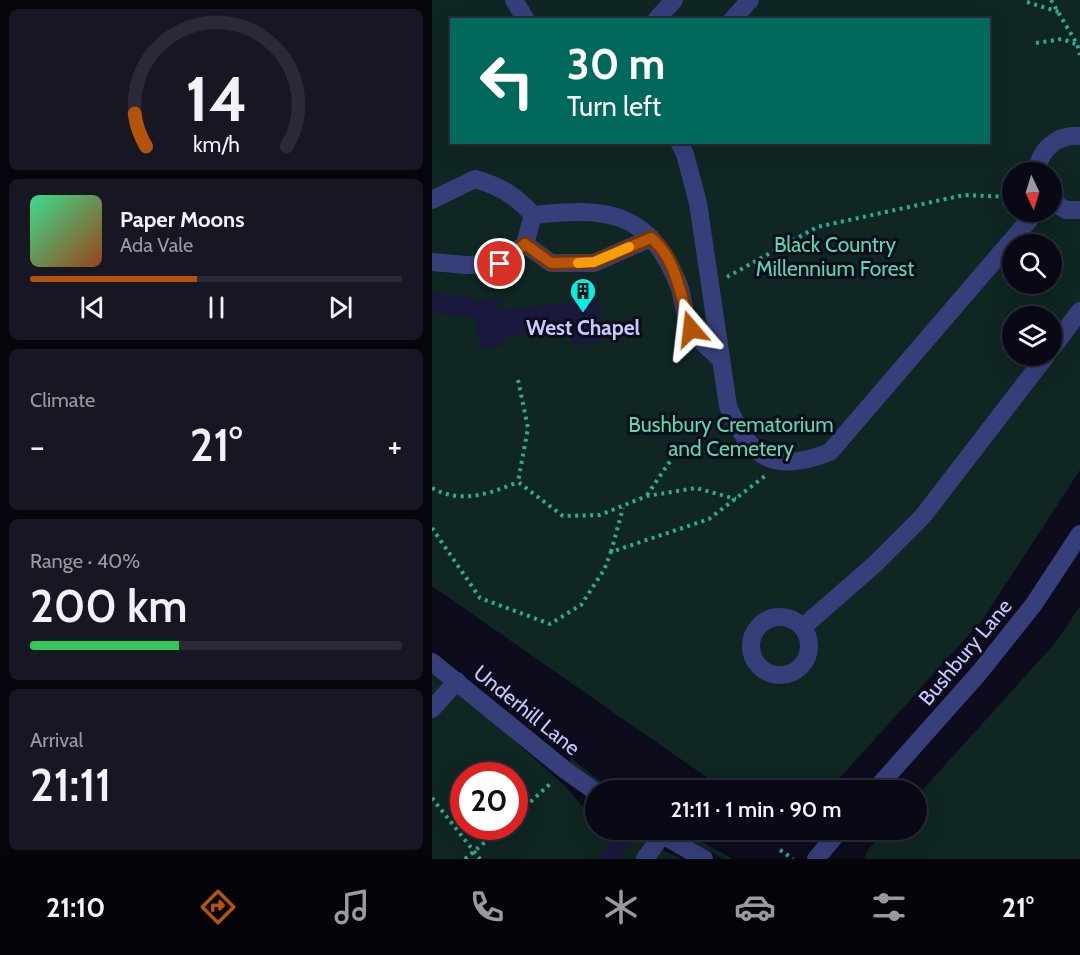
<!DOCTYPE html>
<meta charset="utf-8">
<style>
body{margin:0;font-family:Cabin,sans-serif;background:#171723;color:#f1f3f6;height:100vh;display:flex;flex-direction:column;font-size:22px;white-space:nowrap}
*{box-sizing:border-box;margin:0}
p{font-size:20px;color:#999aa1}
.icon{flex:none;width:33px;height:33px;fill:none;stroke:currentColor;stroke-width:2;stroke-linecap:round;stroke-linejoin:round}
.map{position:relative;flex:1;overflow:hidden}
.panel{display:flex;flex-direction:column;gap:9px;padding:9px;background:#05050c;width:432px}
.panel>*{flex:none}
.top-card{position:absolute;left:18px;top:18px;width:540px;height:126px;border-radius:0px;box-shadow:0 6px 24px #0002,0 0 0 2px #292a35;background:#00695c;color:#fff;overflow:hidden}
.needle{width:39px;rotate:176deg}
.fabs{position:absolute;left:570px;top:162px;display:grid;gap:12px}
.fabs a{display:grid;place-items:center;width:60px;height:60px;border-radius:50%;background:#090916;box-shadow:0 6px 24px #0002,0 0 0 2px #292a35;font-size:30px}
.speed{position:absolute;left:18px;top:762px;display:flex;gap:12px;font-size:30px;font-weight:700;text-align:center}
.speed>*{display:grid;place-content:center;width:78px;height:78px;border-radius:50%;background:#090916;box-shadow:0 6px 24px #0002,0 0 0 2px #292a35;line-height:1}
.speed .limit{border:9px solid #d22;background:#fff;color:#111}
.pin{position:absolute;display:grid;place-items:center;width:51px;height:51px;color:#fff;margin:-26px;border:3px solid #fff;border-radius:50%;box-shadow:0 2px 6px #0007}
.me{position:absolute;width:66px;margin:-33px;rotate:343deg;stroke-linejoin:round;filter:drop-shadow(0 0 4px #0008)}
.turn{display:flex;align-items:center;gap:21px;height:126px;padding:0 18px;font-size:27px}
.turn .icon{width:78px;height:78px;stroke-width:2.5}
.turn b{display:block;font-size:42px;line-height:51px}
.big{font-size:45px;font-weight:600;line-height:1.1}
.panel .card{flex:1;display:flex;flex-direction:column;justify-content:center;gap:9px;min-width:0;padding:0 21px;border-radius:9px;background:#171723}
.panel .dial{align-items:center;gap:0}
.dial svg{height:156px;overflow:visible;fill:none;stroke:#292a35;stroke-width:7;stroke-linecap:round;text-anchor:middle}
.dial text{fill:#f1f3f6;stroke:none}
.song{display:flex;align-items:center;gap:18px}
.cover{width:72px;height:72px;border-radius:9px;background:linear-gradient(135deg,hsl(150 70% 55%),hsl(20 70% 35%))}
.played{height:6px;border-radius:3px;background:linear-gradient(90deg,#b45309 45%,#292a35 45%)}
.keys{display:flex;justify-content:space-around;direction:ltr}
.heat{display:flex;justify-content:space-between;align-items:center;font-size:33px;direction:ltr}
.charge{height:9px;border-radius:4px;background:linear-gradient(90deg,#34c759 40%,#292a35 0)}
.trip{position:absolute;left:153px;top:780px;width:342px;height:60px;border-radius:30px;background:#090916;box-shadow:0 6px 24px #0002,0 0 0 2px #292a35;font-weight:600;line-height:60px;text-align:center}
.dock{display:flex;height:96px;justify-content:space-around;align-items:center;background:#040409;color:#999aa1}
.dock .icon{width:42px;height:42px}
.dock .active{color:#b45309}
.dock b{font-size:27px;color:#f1f3f6}
main{display:flex;flex:1;min-height:0}
.map>svg:first-child{display:block}
.green{fill:#0f2622;fill-rule:evenodd}
.building{fill:#1a183d}
.lines{fill:none;stroke-linecap:round;stroke-linejoin:round}
.path{stroke:#2eac92;stroke-width:4;stroke-dasharray:3 4.5;stroke-linecap:butt}
.minor{stroke:#373f7b;stroke-width:18}
.route-casing{stroke:#753606;stroke-width:15}
.route{stroke:#b45309;stroke-width:10}
.slow{stroke:#f59e0b;stroke-width:10}
.labels{text-anchor:middle;dominant-baseline:central;stroke-width:6;stroke-linejoin:round;paint-order:stroke}
.park-label{font-size:21px;fill:#56dca7;stroke:#0c0c1d}
.poi-label{font-size:21px;font-weight:bold;fill:#c8cafe;stroke:#0c0c1d}
.street-label{font-size:21px;fill:#c8cafe;stroke:#0c0c1d}
</style>
<main>
<section class="panel">
<div class="card dial"><svg viewBox="0 0 100 80">
<path d="M14 69A42 42 0 1 1 86 69"/>
<path d="M14 69A42 42 0 0 1 8 52" stroke="#b45309"/>
<text x="50" y="56" font-size="32" font-weight="700">14</text>
<text x="50" y="72" font-size="11">km/h</text>
</svg></div>
<div class="card">
<div class="song"><i class="cover"></i><div><b>Paper Moons</b><p>Ada Vale</p></div></div>
<div class="played"></div>
<div class="keys"><svg class="icon" aria-label="previous" viewBox="0 0 24 24"><path d="M18 5L8 12l10 7zM5 5v14"/></svg><svg class="icon" aria-label="pause" viewBox="0 0 24 24"><path d="M8 5v14M16 5v14"/></svg><svg class="icon" aria-label="next" viewBox="0 0 24 24"><path d="M6 5l10 7-10 7zM19 5v14"/></svg></div>
</div>
<div class="card"><p>Climate</p>
<div class="heat"><a>−</a><b class="big">21°</b><a>+</a></div>
</div>
<div class="card"><p>Range · 40%</p><b class="big">200 km</b><div class="charge"></div></div>
<div class="card"><p>Arrival</p><b class="big">21:11</b></div>
</section>
<div class="map">
<svg width="648" height="859" viewBox="0 0 648 859">
<rect width="100%" height="100%" fill="#0c0c1d"/>
<!-- green -->
<path class="green" d="M0 0H648V470L551 619 397 790H293L0 586ZM20 20H556V142H20ZM580 172H620V212H580ZM580 244H620V284H580ZM580 316H620V356H580Z
M648 606V859H432L436 850 454 830H484L485 796 624 642Z
M0 666 134 787 156 813 163 817 164 830H188L250 859H0ZM32 776H82V826H32Z
M140 759 176 787 182 790C166 790 149 772 137 762Z
M239 830H248L301 859H291Z"/>
<!-- building -->
<path class="building" d="M0 293 40 297V302L66 298 67 311 165 299 170 341 141 345 138 329 71 337 73 345 48 349 43 318 0 312Z
M185 832 198 841 187 859H167Z"/>
<g class="lines">
<!-- path -->
<path class="path" d="M619 0 645 44 648 55
M595 2 627 12
M604 43 630 39 644 44
M295 277 385 227 532 195 580 197
M86 380 96 428 86 482 131 516 168 515 215 496 264 488 304 499
M0 488C29 504 57 494 86 482
M215 495 243 454
M0 528 48 598 118 624 149 605 172 570 179 552 277 519 333 476
M179 552 191 508
M0 798 48 859
M82 817 119 783
M348 850 361 859
M33 859 72 826"/>
<!-- minor -->
<path class="minor" d="M82 0 94 20
M224 20 242 0
M300 20 318 0
M247 142 253 154 266 203 296 406C318 459 343 474 398 452L604 212
M605 172C607 150 625 134 648 136
M0 200 43 179C68 186 84 196 101 215 175 207 217 210 247 286 252 299 251 317 260 330 267 341 280 350 289 360
M620 202 634 210H648
M93 244 119 263H162L219 238
M0 262 34 265 68 264 93 244 101 215
M620 348 648 311
M319 646a29 29 0 1 1 58 0a29 29 0 1 1-58 0Z
M371 627 443 564 491 516 614 356
M0 662 133 770 164 792
M0 709 25 681
M443 790 547 673 602 604 648 534
M222 830 272 859
M213 859 230 835
M384 859 408 830"/>
</g>
<g class="lines">
<!-- route casing -->
<g class="route-casing">
<path id="route" d="M68 264 93 244 119 263 162 262 219 238C245 258 249 300 259 329"/>
</g>
<!-- route -->
<use href="#route" class="route"/>
<!-- slow -->
<path class="slow" d="M146 263 162 262 197 247"/>
</g>
<!-- icons -->
<defs>
<g id="building-pin" transform="scale(1.35)"><path d="M0 17L-7.5 6A9.5 9.5 0 1 1 7.5 6Z" fill="#04eee3" stroke="#0c0c1d"/><path d="M-4-6H4V6H1V3H-1V6H-4ZM-2.5-4.3h1.7v1.8h-1.7ZM.8-4.3h1.7v1.8H.8ZM-2.5-1h1.7V.8h-1.7ZM.8-1h1.7V.8H.8Z" fill="#111"/></g>
</defs>
<g fill-rule="evenodd">
<use href="#building-pin" x="151" y="291"/>
</g>
<g class="labels">
<!-- park labels -->
<g class="park-label">
<text x="403" y="244">Black Country<tspan x="403" dy="24">Millennium Forest</tspan></text>
<text x="299" y="424">Bushbury Crematorium<tspan x="299" dy="24">and Cemetery</tspan></text>
</g>
<!-- poi labels -->
<g class="poi-label">
<text x="151" y="327">West Chapel</text>
</g>
<!-- street labels -->
<g class="street-label">
<text transform="translate(533 652) rotate(-50)">Bushbury Lane</text>
<text transform="translate(95 710) rotate(39)">Underhill Lane</text>
</g>
</g>
</svg>
<div class="fabs">
<a><svg class="needle" viewBox="-14 -14 28 28"><path d="M0-13l5 13h-10z" fill="#e53935"/><path d="M0 13l5-13h-10z" fill="#999aa1"/></svg></a>
<a><svg class="icon" aria-label="search" viewBox="0 0 24 24"><circle cx="10" cy="10" r="6"/><path d="M15 15l6 6"/></svg></a>
<a><svg class="icon" aria-label="layers" viewBox="0 0 24 24"><path d="M12 4l9 5-9 5-9-5zM3 14l9 5 9-5"/></svg></a>
</div>
<div class="speed"><div class="limit">20</div></div>
<div class="pin" style="left:68px;top:264px;background:#d93025"><svg class="icon" aria-label="arrive" viewBox="0 0 24 24"><path d="M6 21V4h12l-3 4 3 4H6"/></svg></div>
<svg class="me" style="left:259px;top:329px" viewBox="-20 -20 40 40"><path d="M0-17L14 15 0 8-14 15z" fill="#b45309" stroke="#fff" stroke-width="4"/></svg>
<div class="trip">21:11 · 1 min · 90 m</div>
<div class="top-card">
<div class="turn"><svg class="icon" aria-label="left" viewBox="0 0 24 24"><path d="M17 20v-9H6M10 6l-5 5 5 5"/></svg><div><b>30 m</b>Turn left</div></div>
</div>
</div>
</main>
<nav class="dock">
<b>21:10</b>
<svg class="icon active" aria-label="directions" viewBox="0 0 24 24"><path d="M12 3l9 9-9 9-9-9zM9 14v-3h6M13 9l2 2-2 2"/></svg>
<svg class="icon" aria-label="music" viewBox="0 0 24 24"><path d="M9 18V5l10-2v13"/><circle cx="6" cy="18" r="3"/><circle cx="16" cy="16" r="3"/></svg>
<svg class="icon" aria-label="phone" viewBox="0 0 24 24"><path d="M5 4h4l2 5-3 2q2 4 5 5l2-3 5 2v4C11 20 4 13 5 4z"/></svg>
<svg class="icon" aria-label="climate" viewBox="0 0 24 24"><path d="M12 3v18M4 7l16 10M4 17L20 7"/></svg>
<svg class="icon" aria-label="car" viewBox="0 0 24 24"><path d="M5 17H2v-5l4-1 3-4h7l3 4 3 1v5h-3M9 17h6M6 11h13"/><circle cx="7" cy="17" r="2"/><circle cx="17" cy="17" r="2"/></svg>
<svg class="icon" aria-label="filters" viewBox="0 0 24 24"><path d="M4 7h16M4 17h16"/><circle cx="9" cy="7" r="2"/><circle cx="15" cy="17" r="2"/></svg>
<b>21°</b>
</nav>
